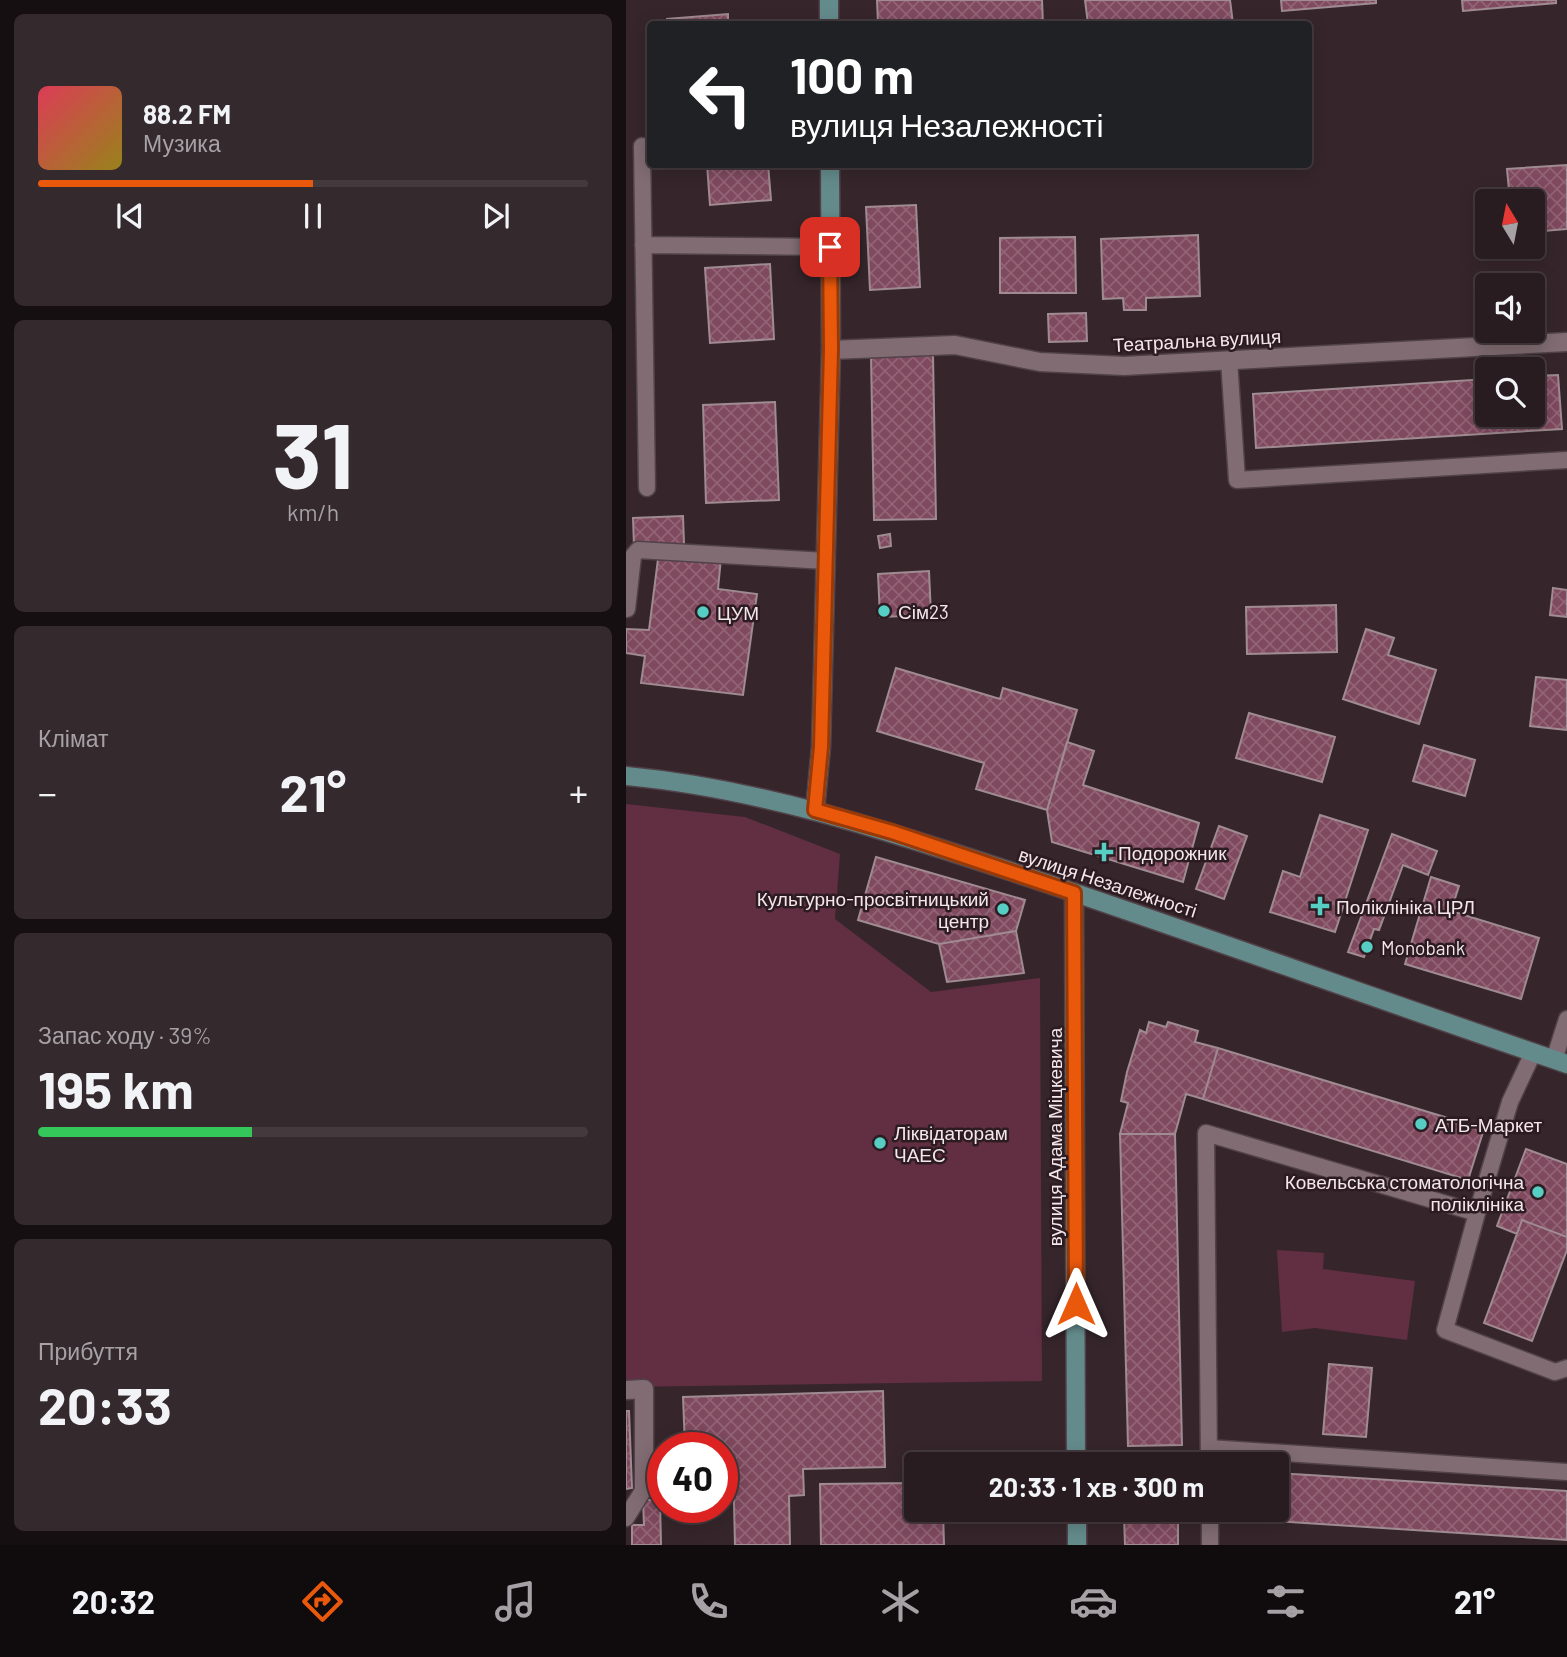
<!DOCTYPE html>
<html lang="uk">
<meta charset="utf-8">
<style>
body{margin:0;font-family:Barlow,sans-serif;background:#34292d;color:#f1f3f6;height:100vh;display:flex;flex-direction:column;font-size:26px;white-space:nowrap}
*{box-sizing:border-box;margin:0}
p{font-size:23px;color:#a5a1a5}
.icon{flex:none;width:38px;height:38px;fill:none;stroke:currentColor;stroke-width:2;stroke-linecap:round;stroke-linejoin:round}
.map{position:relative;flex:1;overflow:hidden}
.panel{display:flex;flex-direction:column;gap:14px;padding:14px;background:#160f12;width:626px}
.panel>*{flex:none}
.banner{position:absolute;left:21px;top:21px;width:665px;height:147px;border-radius:7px;box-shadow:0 4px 18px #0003,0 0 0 2px #443a3e;background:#202124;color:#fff;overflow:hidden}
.needle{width:46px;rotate:350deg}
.fabs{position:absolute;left:849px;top:189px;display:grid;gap:14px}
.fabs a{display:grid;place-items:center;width:70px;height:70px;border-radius:7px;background:#281c20;box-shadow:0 4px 18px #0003,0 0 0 2px #443a3e;font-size:35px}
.speed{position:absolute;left:21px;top:1432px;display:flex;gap:14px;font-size:35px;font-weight:700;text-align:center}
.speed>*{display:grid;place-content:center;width:91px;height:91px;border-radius:50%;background:#281c20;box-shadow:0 4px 18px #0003,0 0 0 2px #443a3e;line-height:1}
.speed .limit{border:10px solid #d22;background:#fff;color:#111}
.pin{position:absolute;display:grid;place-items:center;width:60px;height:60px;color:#fff;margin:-30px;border-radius:14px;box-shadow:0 4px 10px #0006}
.me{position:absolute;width:77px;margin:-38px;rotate:0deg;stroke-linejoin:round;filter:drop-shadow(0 0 5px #0008)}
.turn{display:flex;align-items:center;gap:24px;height:147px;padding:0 28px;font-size:32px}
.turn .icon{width:91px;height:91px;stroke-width:2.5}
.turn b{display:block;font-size:49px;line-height:60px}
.big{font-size:52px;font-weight:700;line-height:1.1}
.panel .widget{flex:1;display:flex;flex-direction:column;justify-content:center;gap:10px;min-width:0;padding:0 24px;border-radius:10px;background:#34292d}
.panel .dial{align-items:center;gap:0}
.dial b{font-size:91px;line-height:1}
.song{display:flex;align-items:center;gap:21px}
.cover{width:84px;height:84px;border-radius:10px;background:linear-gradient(135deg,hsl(350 70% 55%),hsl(50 70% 35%))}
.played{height:7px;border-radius:4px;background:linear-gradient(90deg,#ea580c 50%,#443a3e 50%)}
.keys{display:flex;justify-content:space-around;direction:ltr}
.heat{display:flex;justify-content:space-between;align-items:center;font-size:38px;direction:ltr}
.charge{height:10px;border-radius:5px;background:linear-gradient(90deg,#34c759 39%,#443a3e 0)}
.trip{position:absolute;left:278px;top:1452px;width:385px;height:70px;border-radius:7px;background:#281c20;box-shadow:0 4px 18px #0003,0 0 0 2px #443a3e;font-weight:700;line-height:70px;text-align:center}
.dock{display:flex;height:112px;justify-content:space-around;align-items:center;background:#100b0d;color:#a5a1a5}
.dock .icon{width:49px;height:49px}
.dock .selected{color:#ea580c}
.dock b{font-size:32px;color:#f1f3f6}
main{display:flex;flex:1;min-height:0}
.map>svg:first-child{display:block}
.green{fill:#612e42}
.building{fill:url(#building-cross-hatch);stroke:#9f8b91;stroke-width:2}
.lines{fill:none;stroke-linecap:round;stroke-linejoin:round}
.lane-casing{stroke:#504248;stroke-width:19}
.street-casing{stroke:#504248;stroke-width:21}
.secondary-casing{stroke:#504248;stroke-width:21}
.lane{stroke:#806c72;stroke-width:16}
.street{stroke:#806c72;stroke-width:18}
.secondary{stroke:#648b8c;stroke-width:18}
.route-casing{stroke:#983908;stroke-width:18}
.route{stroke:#ea580c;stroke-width:12}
.poi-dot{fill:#56cec3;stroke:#2c1c22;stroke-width:2.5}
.labels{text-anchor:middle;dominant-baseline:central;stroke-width:5;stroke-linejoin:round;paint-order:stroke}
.street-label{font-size:19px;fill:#f3e7eb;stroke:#2c1c22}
.poi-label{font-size:19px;fill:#f3e7eb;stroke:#2c1c22;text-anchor:start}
</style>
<main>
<section class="panel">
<div class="widget">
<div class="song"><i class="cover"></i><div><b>88.2 FM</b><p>Музика</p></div></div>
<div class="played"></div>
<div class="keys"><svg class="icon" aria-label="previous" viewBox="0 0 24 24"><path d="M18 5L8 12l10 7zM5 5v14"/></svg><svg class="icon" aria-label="pause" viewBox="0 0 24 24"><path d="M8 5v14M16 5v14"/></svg><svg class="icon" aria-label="next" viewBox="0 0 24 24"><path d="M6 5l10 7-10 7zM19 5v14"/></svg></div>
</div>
<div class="widget dial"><b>31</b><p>km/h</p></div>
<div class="widget"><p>Клімат</p>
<div class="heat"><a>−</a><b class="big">21°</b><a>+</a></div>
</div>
<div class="widget"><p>Запас ходу · 39%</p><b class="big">195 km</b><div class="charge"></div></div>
<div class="widget"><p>Прибуття</p><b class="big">20:33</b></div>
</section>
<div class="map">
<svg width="941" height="1545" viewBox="0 0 941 1545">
<defs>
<pattern id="building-cross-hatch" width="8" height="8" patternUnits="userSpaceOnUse" patternTransform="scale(1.75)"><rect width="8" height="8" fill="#7f495e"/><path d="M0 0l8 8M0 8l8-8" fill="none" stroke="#926375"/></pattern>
</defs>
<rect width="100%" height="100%" fill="#36262b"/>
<!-- green -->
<path class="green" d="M0 804 119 817 214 854 209 919 305 992 414 978 416 1381 0 1387Z
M651 1250 698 1253 697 1269 789 1281 781 1340 689 1328 656 1332Z"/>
<!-- building -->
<path class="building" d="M251 0H416L417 24H252Z
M459 0H604L607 24H462Z
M655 0H750V3L656 11Z
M836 0H930V3L837 11Z
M102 14V24H41V19Z
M81 164H142L145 200 84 205Z
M941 165V229L906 232V201H884L881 169Z
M290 205 294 287 244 290 240 207Z
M572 235 574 296 520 298V310H498L497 298 477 299 475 239Z
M449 237 450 293H374V238Z
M144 264 148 339 84 343 79 268Z
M460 313 461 341 423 342 422 314Z
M307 355 310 519 248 520 245 356Z
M932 375 936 429 630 448 627 394 861 379V415H906V376Z
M149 402 153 500 80 503 77 405Z
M57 516 58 544 8 546 7 518Z
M264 534 265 546 254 548 252 536Z
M33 551 95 558 92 589 131 594 117 695 15 683 19 656 0 653V629L23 630Z
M303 571 305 615 254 617 252 574Z
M927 588 941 590V617L924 615Z
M710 605 711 652 621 654 620 607Z
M740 629 768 638 762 655 810 670 793 724 717 699Z
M270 668 374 699 377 688 451 710 421 810 350 789 358 763 251 731Z
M910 677 941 680V730L904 726Z
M623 713 709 737 696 782 610 758Z
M441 742 468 751 457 785 573 823 557 882 426 842 421 810Z
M798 745 849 760 839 796 787 781Z
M694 815 742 830 709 932 644 912 657 871 674 877Z
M593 826 621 836 598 899 570 889Z
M766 834 811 851 802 875 777 865 753 930 748 929 738 957 722 952Z
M250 857 399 900 390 931 398 973 321 982 313 944 232 920Z
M805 877 833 886 825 911 913 938 895 999 779 964Z
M390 931 398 973 321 982 313 944Z
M523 1022 540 1027 542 1022 572 1031 569 1042 592 1048 577 1099 560 1094 549 1134H494L502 1103 495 1101 501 1072 514 1030 520 1033Z
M592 1048 858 1129 842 1180 577 1099Z
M494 1134H549L556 1445 502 1446Z
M900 1149 941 1164V1237L896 1220 891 1234 871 1226Z
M896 1220 941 1237V1250L906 1341 858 1323Z
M703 1364 746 1368 740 1437 697 1434Z
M257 1391 259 1467 177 1469 178 1495 163 1496 164 1545H109L107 1463 96 1464V1447H59L57 1397Z
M0 1411H3L6 1488 0 1489Z
M651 1473 941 1491V1540L617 1519 618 1510H651Z
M290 1483V1510H317L318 1545H195L194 1484Z
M17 1500H34L35 1545H6V1525H18Z
M552 1516V1545H499L498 1517Z"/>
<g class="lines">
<!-- lane casing -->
<g class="lane-casing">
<path id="lane" d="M16 146 21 488
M17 245 204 247
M603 360 611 480 941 460
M1 609 7 556 12 550 200 561
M928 1060 941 1019
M851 1213 819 1330 929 1372 941 1368
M583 1448 941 1472
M583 1465 580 1133 851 1213 884 1102 907 1053
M584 1510V1545
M0 1518 18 1489"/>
</g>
<!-- street casing -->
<g class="street-casing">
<path id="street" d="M205 350 329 345 414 362 498 366 941 342
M0 1390 18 1389V1489"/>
</g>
<!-- secondary casing -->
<g class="secondary-casing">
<path id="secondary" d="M203 0V24
M0 776C140 789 273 835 405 878 584 938 762 1003 941 1064
M189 810 195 747 205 350 204 164
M448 893 450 1465
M451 1510V1545"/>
</g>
<!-- lane -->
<use href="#lane" class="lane"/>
<!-- street -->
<use href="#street" class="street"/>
<!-- secondary -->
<use href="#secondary" class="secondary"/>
</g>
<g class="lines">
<!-- route casing -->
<g class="route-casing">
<path id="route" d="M204 247 205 349 195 747 189 810 266 832 448 893 450 1304"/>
</g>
<!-- route -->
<use href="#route" class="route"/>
</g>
<!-- markers -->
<g class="poi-dot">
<circle cx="258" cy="611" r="7"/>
<circle cx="77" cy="612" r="7"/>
<path d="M474.5 841.5h7v7h7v7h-7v7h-7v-7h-7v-7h7z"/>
<path d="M690.5 895.5h7v7h7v7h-7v7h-7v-7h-7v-7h7z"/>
<circle cx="377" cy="909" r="7"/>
<circle cx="741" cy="947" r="7"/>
<circle cx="795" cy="1124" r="7"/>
<circle cx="254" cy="1143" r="7"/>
<circle cx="912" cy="1192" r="7"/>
</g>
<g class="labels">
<!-- street labels -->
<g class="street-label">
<text transform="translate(571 340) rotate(-3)">Театральна вулиця</text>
<text transform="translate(482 882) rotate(18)">вулиця Незалежності</text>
<text transform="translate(428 1137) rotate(-90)">вулиця Адама Міцкевича</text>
</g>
<!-- poi labels -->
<g class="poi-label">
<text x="272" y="611">Сім23</text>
<text x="91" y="612">ЦУМ</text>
<text x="492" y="852">Подорожник</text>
<text x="363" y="898" text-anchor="end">Культурно-просвітницький<tspan x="363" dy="22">центр</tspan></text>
<text x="710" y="906">Поліклініка ЦРЛ</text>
<text x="755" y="947">Monobank</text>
<text x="809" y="1124">АТБ-Маркет</text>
<text x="268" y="1132">Ліквідаторам<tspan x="268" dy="22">ЧАЕС</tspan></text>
<text x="898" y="1181" text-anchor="end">Ковельська стоматологічна<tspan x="898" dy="22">поліклініка</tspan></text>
</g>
</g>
</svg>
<div class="fabs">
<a><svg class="needle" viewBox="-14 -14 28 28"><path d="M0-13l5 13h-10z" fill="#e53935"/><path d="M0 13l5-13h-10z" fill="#a5a1a5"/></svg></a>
<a><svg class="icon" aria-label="sound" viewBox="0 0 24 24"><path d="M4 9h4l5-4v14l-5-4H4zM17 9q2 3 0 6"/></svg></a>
<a><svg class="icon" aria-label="search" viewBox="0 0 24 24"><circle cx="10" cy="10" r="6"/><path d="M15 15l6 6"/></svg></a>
</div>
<div class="speed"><div class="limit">40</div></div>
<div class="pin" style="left:204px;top:247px;background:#d93025"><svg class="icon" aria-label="arrive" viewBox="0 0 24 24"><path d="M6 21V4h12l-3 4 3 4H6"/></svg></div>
<svg class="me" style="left:450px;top:1304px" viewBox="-20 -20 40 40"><path d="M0-17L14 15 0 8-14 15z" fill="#ea580c" stroke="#fff" stroke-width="4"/></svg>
<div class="trip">20:33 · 1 хв · 300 m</div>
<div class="banner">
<div class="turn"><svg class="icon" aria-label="left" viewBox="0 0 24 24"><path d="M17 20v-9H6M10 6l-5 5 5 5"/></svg><div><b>100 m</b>вулиця Незалежності</div></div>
</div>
</div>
</main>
<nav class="dock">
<b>20:32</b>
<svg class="icon selected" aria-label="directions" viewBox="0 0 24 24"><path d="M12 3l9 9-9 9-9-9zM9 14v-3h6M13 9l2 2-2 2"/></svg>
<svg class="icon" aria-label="music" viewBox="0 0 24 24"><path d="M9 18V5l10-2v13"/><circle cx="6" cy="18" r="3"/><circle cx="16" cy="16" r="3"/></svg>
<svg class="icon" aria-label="phone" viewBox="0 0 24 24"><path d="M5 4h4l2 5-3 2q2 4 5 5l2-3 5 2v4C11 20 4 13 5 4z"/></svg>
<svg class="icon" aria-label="climate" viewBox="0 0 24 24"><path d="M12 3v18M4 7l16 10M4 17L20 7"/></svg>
<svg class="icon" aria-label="car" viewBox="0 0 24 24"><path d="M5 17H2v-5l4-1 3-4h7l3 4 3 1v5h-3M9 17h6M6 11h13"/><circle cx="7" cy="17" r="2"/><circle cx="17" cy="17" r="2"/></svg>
<svg class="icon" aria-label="filters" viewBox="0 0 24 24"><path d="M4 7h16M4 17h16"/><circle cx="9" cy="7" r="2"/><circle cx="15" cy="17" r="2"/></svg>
<b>21°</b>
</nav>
